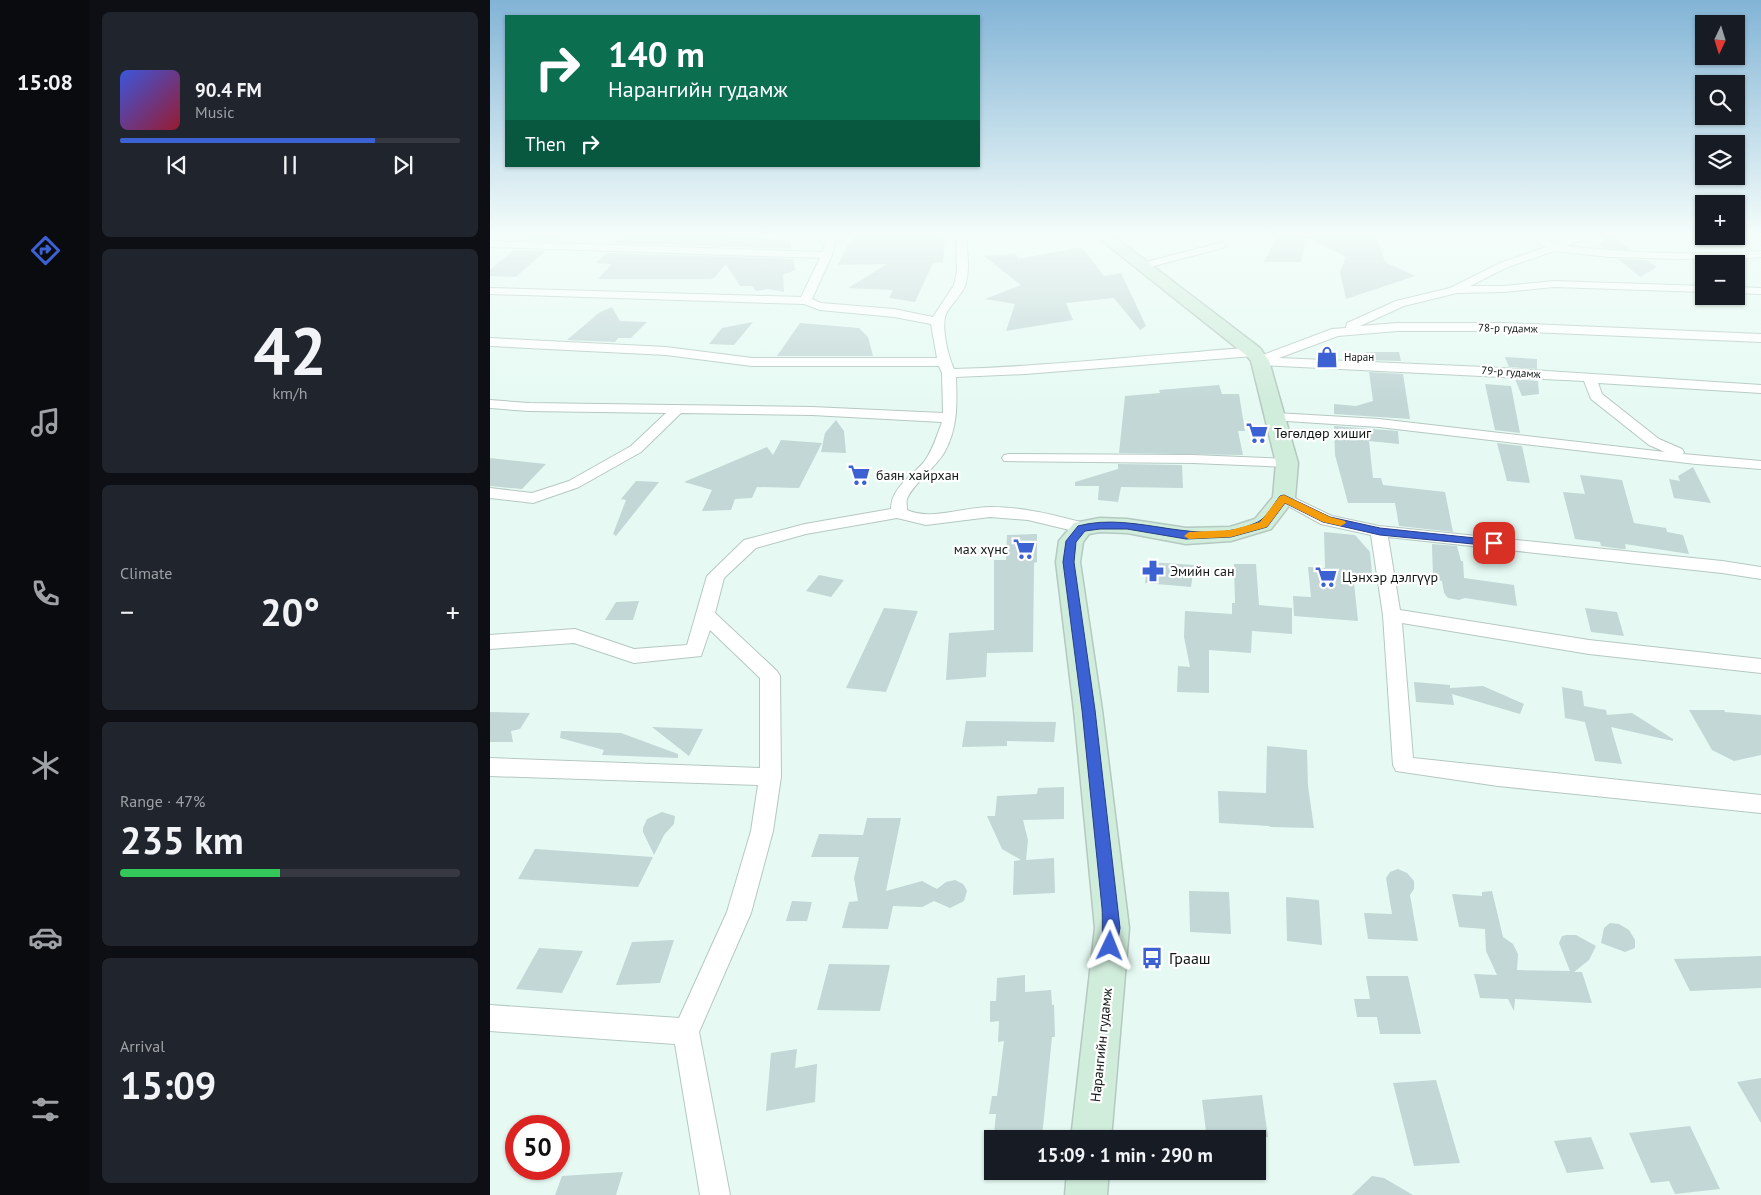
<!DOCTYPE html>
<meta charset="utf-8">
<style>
body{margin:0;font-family:"PT Sans",sans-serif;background:#20242c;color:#f1f3f6;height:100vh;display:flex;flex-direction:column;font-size:19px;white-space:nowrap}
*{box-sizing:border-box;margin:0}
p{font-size:16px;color:#9ea1a6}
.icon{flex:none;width:28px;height:28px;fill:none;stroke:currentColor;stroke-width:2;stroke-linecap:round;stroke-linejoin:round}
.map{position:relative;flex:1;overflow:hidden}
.drawer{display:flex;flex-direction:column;gap:12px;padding:12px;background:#0d0f14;width:400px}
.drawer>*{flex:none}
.top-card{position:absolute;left:15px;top:15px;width:475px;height:152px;border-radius:0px;box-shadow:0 1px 4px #0004;background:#0b6e4f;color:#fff;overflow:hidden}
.needle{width:32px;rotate:184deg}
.controls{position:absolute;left:1205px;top:15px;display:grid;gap:10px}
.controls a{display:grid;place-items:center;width:50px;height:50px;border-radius:0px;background:#171b24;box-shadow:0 1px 4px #0004;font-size:25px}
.speed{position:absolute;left:15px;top:1115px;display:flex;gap:10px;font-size:25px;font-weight:700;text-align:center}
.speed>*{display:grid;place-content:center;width:65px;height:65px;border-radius:50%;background:#171b24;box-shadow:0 1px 4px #0004;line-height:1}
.speed .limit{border:8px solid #d22;background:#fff;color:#111}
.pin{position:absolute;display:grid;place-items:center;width:42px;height:42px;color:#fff;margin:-21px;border-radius:10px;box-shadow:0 2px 8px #0006}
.me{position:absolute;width:55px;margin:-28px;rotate:2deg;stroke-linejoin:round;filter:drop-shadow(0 0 4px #0008)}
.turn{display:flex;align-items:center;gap:18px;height:105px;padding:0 20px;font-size:22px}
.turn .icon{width:65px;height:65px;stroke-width:2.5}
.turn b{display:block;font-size:35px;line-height:42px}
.then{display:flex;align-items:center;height:48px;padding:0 20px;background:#0003;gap:10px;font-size:19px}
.big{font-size:38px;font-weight:800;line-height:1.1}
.drawer .card{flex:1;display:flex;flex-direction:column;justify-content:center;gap:8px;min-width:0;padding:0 18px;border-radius:8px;background:#20242c}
.drawer .dial{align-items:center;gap:0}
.dial b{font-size:65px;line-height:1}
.song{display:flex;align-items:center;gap:15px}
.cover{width:60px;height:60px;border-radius:8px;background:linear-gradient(135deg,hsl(230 70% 55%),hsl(350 70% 35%))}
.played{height:5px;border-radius:2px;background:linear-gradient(90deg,#3b61d3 75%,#363941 75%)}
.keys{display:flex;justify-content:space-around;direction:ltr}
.heat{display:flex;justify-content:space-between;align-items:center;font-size:28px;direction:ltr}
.charge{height:8px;border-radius:4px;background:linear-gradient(90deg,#34c759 47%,#363941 0)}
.trip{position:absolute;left:494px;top:1130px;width:282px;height:50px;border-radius:0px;background:#171b24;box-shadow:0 1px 4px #0004;font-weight:800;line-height:50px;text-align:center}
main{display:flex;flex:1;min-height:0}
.tab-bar{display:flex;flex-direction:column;width:90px;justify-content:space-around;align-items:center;background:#090b0e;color:#9ea1a6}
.tab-bar .icon{width:35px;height:35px}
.tab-bar .on{color:#3b61d3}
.tab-bar b{font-size:22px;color:#f1f3f6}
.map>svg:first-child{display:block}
.building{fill:#c2d7d6}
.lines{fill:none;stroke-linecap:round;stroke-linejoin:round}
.lane-casing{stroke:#b5c8c1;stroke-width:8}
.street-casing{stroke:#b5c8c1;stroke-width:2}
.secondary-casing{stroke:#b5c8c1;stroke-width:3}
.lane{stroke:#fff;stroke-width:5.5}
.street{fill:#fff;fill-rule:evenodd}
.secondary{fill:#d0ecdb;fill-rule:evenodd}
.route{fill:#3b61d3;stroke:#263f89}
.slow{fill:#f59e0b}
.labels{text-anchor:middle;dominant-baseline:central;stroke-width:4.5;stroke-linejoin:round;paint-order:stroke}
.far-street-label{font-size:11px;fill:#121916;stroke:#fff}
.far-poi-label{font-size:11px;fill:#121916;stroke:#fff;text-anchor:start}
.poi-label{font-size:14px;fill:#121916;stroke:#fff;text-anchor:start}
.street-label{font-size:14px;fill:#121916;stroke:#fff}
.near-poi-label{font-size:16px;fill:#121916;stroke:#fff;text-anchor:start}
</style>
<main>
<nav class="tab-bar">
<b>15:08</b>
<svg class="icon on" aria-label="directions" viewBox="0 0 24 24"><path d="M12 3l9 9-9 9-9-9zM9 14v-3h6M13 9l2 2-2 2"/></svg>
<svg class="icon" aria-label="music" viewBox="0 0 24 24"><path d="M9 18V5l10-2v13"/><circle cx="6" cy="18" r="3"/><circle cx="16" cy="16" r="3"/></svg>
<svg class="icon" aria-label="phone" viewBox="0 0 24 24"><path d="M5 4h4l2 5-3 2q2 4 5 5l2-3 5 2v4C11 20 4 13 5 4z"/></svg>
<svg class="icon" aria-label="climate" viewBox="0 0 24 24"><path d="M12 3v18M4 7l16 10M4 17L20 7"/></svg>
<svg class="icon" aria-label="car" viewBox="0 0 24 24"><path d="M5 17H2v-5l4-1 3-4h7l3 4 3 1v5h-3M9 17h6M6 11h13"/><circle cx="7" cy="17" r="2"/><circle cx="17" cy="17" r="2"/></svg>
<svg class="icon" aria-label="filters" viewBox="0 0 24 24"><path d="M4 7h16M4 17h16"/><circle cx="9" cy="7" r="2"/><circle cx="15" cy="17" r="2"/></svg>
</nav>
<section class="drawer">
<div class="card">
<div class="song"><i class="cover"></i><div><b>90.4 FM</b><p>Music</p></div></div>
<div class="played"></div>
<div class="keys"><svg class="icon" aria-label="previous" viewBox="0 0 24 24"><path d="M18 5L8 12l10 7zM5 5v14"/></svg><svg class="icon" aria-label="pause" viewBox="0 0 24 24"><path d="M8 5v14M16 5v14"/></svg><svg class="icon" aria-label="next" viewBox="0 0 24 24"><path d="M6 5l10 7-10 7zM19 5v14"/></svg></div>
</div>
<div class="card dial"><b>42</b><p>km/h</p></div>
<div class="card"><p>Climate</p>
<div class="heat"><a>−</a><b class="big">20°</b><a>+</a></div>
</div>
<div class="card"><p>Range · 47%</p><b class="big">235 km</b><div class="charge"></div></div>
<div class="card"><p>Arrival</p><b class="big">15:09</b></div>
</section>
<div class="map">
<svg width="1271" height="1195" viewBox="0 0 1271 1195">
<rect width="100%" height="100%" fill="#e6faf3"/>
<!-- building -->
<path class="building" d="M41 235H73L66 241 35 240Z
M133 235H209L281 239 300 241 301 249 125 243Z
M364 235H447V238H455L453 262 443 263 425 302 399 298 403 290 358 288 397 264 348 265 359 242H362Z
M788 235H886L895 262 925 276 856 299 850 272 856 257 816 237 811 262H774Z
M1117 235H1122L1142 250 1113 248 1110 245Z
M592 247 614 276 631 273 656 326 650 330 624 298 576 303 583 320 516 331 525 304 495 299 531 285 494 256 526 254 528 259Z
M24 250 55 251 26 277 0 276V270Z
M116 253 303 259 305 270 293 275 294 292 278 289 266 291 262 286H250L236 264 224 278 220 279H108L122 264 106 263Z
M1128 259 1157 260 1167 267 1150 277Z
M122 307 130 321 157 322 141 338H128L125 342 77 340 110 312Z
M263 322 244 345 219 344 232 328Z
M310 323 369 328 378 337 383 356H287Z
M876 352H909L911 361 877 360Z
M1015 357 1047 359V369L1019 367Z
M879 372 913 374 920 419 844 414V404L866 406 883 401Z
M1025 379 1048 381 1049 394 1032 396Z
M995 384 1021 386 1030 433 1005 430Z
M729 385 732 394H749L755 431H748L753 455 629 453 635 396 670 393 669 390Z
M346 420 354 431 356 453 331 452 335 433Z
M844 426 908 431 909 444 879 441 883 478H891L893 485 955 492 963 532 909 526 905 503H858L845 455Z
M291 440 332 443 309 488 267 487 262 498 245 499 241 510 212 511 222 490 194 482 277 447 283 455Z
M1007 443 1032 446 1040 483 1017 481Z
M0 458 56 464 32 489 0 486Z
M628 464 692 465 693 488 631 487 628 502 608 500 609 486H585V482L628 469Z
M1203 467 1221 503 1184 498 1179 479 1190 481 1188 476Z
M1090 475 1132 480 1144 523 1176 528 1177 532 1193 535 1199 554 1135 544 1136 549H1131L1111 546 1110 542 1085 539 1073 492 1095 494Z
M146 481 169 482 126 536 123 534 136 500 131 499Z
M834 532 865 535 880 552 883 584 864 583 868 621 804 616 803 596 821 597 818 567 835 568Z
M547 534V562L544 563 543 652 497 653 496 677 456 680 459 633 504 630V560H516L517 535Z
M942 544 967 546 971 561H973L974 578 1024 585 1027 606 975 598 969 600 958 598 954 593 952 581 943 579Z
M658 562 704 565 701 587 655 583Z
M744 564H766L769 605 802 608V634L762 631 761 653 719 650V693L687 692 688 666 700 667 694 637 695 611 742 614V603H745Z
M329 575 354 580 341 597 316 591Z
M149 601 143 620H115L126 602Z
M394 608 428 611 396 692 356 688Z
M1095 608 1127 612 1134 636 1101 632Z
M924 682 960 685V688L993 686 1034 704 1030 714 962 694 964 705 926 702Z
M1072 687 1092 691 1094 706 1116 710 1117 715 1142 713 1183 739V741L1121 727 1132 764 1105 761 1095 722 1075 718Z
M1199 710H1234L1235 712 1271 715V755L1244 761 1222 750Z
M0 712 40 713 30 729 21 731 23 742H0Z
M476 721 566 722 564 742 517 741V746L472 747Z
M162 727 213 729 199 756Z
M71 731 131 733 188 754V758L112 755 114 750 70 738Z
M777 746 817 750 818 786 824 828 780 827 779 826 729 823 728 791 776 793Z
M574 787V819L533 820 538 840 536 860 564 858 565 893 523 895 524 861 531 860 512 849 497 816H505L507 796 547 794 548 788Z
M172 812 185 816 184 824 174 835 164 855 153 832V828L157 819Z
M377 818H411L396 891 432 881 447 889 456 882 465 880 473 884 475 887 477 891 474 901 460 908 444 901 432 907 403 906 398 929 352 928 359 902 368 901 364 878 369 857H321L329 834 373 835Z
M45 849 163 857 148 887 28 879Z
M908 869 917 873 924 881V889L920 895 928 941 878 939 874 913 902 914 896 878 900 872Z
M699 891 739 892 741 934 700 932Z
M1002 891 1013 937 1023 944 1028 954 1027 970 1080 971 1069 943 1072 936 1077 935H1086L1106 946 1099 960 1084 972H1092L1102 1003 1025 999 1024 1011 1018 999 990 998 984 974 1007 975 996 951 995 929 969 927 962 894 992 896V892Z
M796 897 829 900 832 945 797 941Z
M302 901 322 902 317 921H296Z
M1120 923 1129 924 1139 930 1145 940V948L1135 952 1111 943 1114 928Z
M184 940 170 983 126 985 142 942Z
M49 948 93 951 72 993 26 989Z
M1271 956V988L1200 991 1184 959Z
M339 964 400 965 390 1011 327 1010Z
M535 975V992L561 990 562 1005H564L565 1037H562L552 1137 504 1134 506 1114H499L502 1096H507L514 1041 508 1042 509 1021 500 1022V1001H506L507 978Z
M876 976H918L931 1034H890L887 1017H867L864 999H880Z
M307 1049 305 1068 327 1064 325 1102 276 1111 281 1053Z
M1271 1078V1123L1247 1082Z
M946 1080 970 1163 924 1166 903 1083Z
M772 1095 778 1137 717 1139 712 1100Z
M1200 1126 1230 1189 1185 1194 1179 1181 1161 1183 1139 1133Z
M1101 1137 1114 1169 1077 1173 1064 1141Z
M133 1172 126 1195H65L72 1176Z
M882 1176 894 1178 923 1195H862Z"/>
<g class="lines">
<!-- lane casing -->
<g class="lane-casing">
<path id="lane" d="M652 266 733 245"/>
</g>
<!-- street casing -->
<g class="street-casing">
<path id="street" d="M337 235H347L342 255 322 299 331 303 404 309 443 317 464 285 467 271 466 235H476C477 251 480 267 476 283 473 294 463 302 457 312 450 324 458 356 464 369 545 367 626 358 707 352 719 351 764 345 770 352L764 356 535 374 466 377C467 404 468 428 454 453 445 468 422 485 417 499 416 502 417 507 417 510 440 521 474 507 500 507 534 507 565 515 598 524L600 528 598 532 592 533 538 520 500 517 436 525 407 518 316 534 266 548 234 578 225 613 287 671 290 676 291 777 283 831 261 913 209 1032 240 1195H210L185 1044 0 1031V1005L189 1018 237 912 261 831 268 785 0 776V758L270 768V678L220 630 211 656 144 663 84 643 0 649V635L85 629 144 649 197 645 217 576 254 540 315 524 401 509C401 488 421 477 434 462 443 450 447 435 452 422L322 415 191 413 151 452 89 487 43 503 0 498V488L42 493 79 481 141 446 176 413 39 411 0 408V400L39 403 322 407 453 413 452 373 449 366H262L176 355 0 346V338L176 347 262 358H447L441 324 404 317 330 310 314 304 0 294V288L311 297 330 258 0 247V241L333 252Z
M1034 235H1048L1065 243 1087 235H1103L1077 246C1141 253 1207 256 1271 251V257L1231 260 1119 257 1064 251 1018 267 980 286H1014L1064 281 1214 286V292L1064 287 1014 292 967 293 914 306 870 326 907 323H1014L1271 334V342L1014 331H907L848 336 789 358 995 367 1271 385V393L1108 383 1112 394 1169 439 1192 449 1194 452 1193 454 1271 461V469L1206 464 889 427 781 420 779 417 786 413 889 419 1175 452 1159 445 1101 399 1094 381 770 365 764 361 765 358 842 329 856 328 857 323 906 301 960 288 1010 263 1056 247Z
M1246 287 1271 288V294L1246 293Z
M519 454 703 455 797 459 802 460 804 463 802 466 797 467 703 463 514 461 512 458 514 455Z
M794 493 842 516 889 526 1232 561 1271 567V579L1232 573 898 537 910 610 1099 640 1271 659V673L1099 654 912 623 923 758 1271 795V813L1008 786 906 771 903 765 893 615 881 535 831 524 789 501 786 498 789 495Z"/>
</g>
<!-- secondary casing -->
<g class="secondary-casing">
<path id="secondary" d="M605 235H622L770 348 779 361 808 463 805 498 781 529 741 541 696 544 637 533 610 532 599 534 593 542 590 562 612 710 639 928 621 1139H581L605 928 584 710 566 562 569 541 584 523 610 518 637 519 696 528 740 527 765 519 783 497 786 463 761 361 757 356Z
M577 1171H619L617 1195H575Z"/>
</g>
<!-- lane -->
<use href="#lane" class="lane"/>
<!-- street -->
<use href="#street" class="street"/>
<!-- secondary -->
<use href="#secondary" class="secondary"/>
</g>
<!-- sky -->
<linearGradient id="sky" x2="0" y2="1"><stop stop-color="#82b4d6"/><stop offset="0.58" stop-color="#f4fdfa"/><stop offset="1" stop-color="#f4fdfa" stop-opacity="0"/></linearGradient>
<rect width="1271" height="403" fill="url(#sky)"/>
<!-- route -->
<path class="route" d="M794 495 840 517 890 528 1004 540 1009 543 1004 546 890 535 833 522 795 503 777 527 741 537 696 539 637 529H610L595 531 586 542 584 562 605 710 630 928 626 951 620 954 615 951C611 944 613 919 612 908L592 710 573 562 576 541 588 526C647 510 709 550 768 522 776 518 784 504 790 496Z"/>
<!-- slow -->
<path class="slow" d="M794 495 840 517 855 521 856 523 851 526 833 522 795 503 777 527 741 537 699 539 694 536 699 532 741 530 770 522 790 496Z"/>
<!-- icons -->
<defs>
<g id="shop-bare" transform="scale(1.725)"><path d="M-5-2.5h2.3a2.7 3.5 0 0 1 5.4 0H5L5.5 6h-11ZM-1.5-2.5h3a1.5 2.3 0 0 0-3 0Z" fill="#3b61d3" stroke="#fff" stroke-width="2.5" paint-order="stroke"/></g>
<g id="supermarket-bare" transform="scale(1.725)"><path d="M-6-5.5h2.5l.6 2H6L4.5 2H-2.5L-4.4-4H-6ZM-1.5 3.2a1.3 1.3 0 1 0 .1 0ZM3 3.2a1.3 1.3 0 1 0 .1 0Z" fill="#3b61d3" stroke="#fff" stroke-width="2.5" paint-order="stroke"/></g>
<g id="pharmacy-bare" transform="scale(1.725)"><path d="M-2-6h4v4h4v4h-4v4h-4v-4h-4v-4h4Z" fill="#3b61d3" stroke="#fff" stroke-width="2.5" paint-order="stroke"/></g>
<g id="bus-bare" transform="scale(1.725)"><path d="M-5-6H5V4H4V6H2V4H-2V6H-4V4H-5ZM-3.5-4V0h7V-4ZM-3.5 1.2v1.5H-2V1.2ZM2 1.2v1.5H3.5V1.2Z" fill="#3b61d3" stroke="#fff" stroke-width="2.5" paint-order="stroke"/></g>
</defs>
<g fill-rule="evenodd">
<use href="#shop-bare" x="837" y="357"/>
<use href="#supermarket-bare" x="767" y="433"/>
<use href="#supermarket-bare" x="369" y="475"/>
<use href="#supermarket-bare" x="534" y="549"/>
<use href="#pharmacy-bare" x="663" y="571"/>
<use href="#supermarket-bare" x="836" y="577"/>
<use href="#bus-bare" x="662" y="958"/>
</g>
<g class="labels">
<!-- far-street labels -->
<g class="far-street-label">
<text transform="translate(1018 328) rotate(1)">78-р гудамж</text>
<text transform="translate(1021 372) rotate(4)">79-р гудамж</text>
</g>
<!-- far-poi labels -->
<g class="far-poi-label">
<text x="854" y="357">Наран</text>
</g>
<!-- poi labels -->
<g class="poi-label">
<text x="784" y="433">Төгөлдөр хишиг</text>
<text x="386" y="475">баян хайрхан</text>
<text x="518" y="549" text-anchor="end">мах хүнс</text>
<text x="680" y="571">Эмийн сан</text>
<text x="852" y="577">Цэнхэр дэлгүүр</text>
</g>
<!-- street labels -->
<g class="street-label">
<text transform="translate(611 1045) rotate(-84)">Нарангийн гудамж</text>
</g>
<!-- near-poi labels -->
<g class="near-poi-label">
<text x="679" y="958">Грааш</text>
</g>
</g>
</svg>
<div class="controls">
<a><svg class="needle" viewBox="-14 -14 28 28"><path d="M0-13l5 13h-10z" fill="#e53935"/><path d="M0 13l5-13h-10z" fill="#9ea1a6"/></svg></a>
<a><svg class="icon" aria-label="search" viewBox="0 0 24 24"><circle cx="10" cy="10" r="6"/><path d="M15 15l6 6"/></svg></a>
<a><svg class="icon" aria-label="layers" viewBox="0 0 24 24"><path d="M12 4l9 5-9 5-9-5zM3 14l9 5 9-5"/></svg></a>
<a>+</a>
<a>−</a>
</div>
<div class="speed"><div class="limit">50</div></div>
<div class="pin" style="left:1004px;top:543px;background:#d93025"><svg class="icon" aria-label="arrive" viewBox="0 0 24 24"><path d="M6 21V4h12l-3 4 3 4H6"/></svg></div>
<svg class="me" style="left:620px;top:946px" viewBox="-20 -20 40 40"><path d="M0-17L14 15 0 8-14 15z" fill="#3b61d3" stroke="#fff" stroke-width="4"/></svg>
<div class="trip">15:09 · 1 min · 290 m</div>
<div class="top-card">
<div class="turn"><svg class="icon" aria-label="right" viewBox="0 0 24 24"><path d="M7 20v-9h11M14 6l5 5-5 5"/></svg><div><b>140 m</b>Нарангийн гудамж</div></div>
<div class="then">Then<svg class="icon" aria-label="right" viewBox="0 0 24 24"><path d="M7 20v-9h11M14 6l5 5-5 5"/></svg></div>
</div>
</div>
</main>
